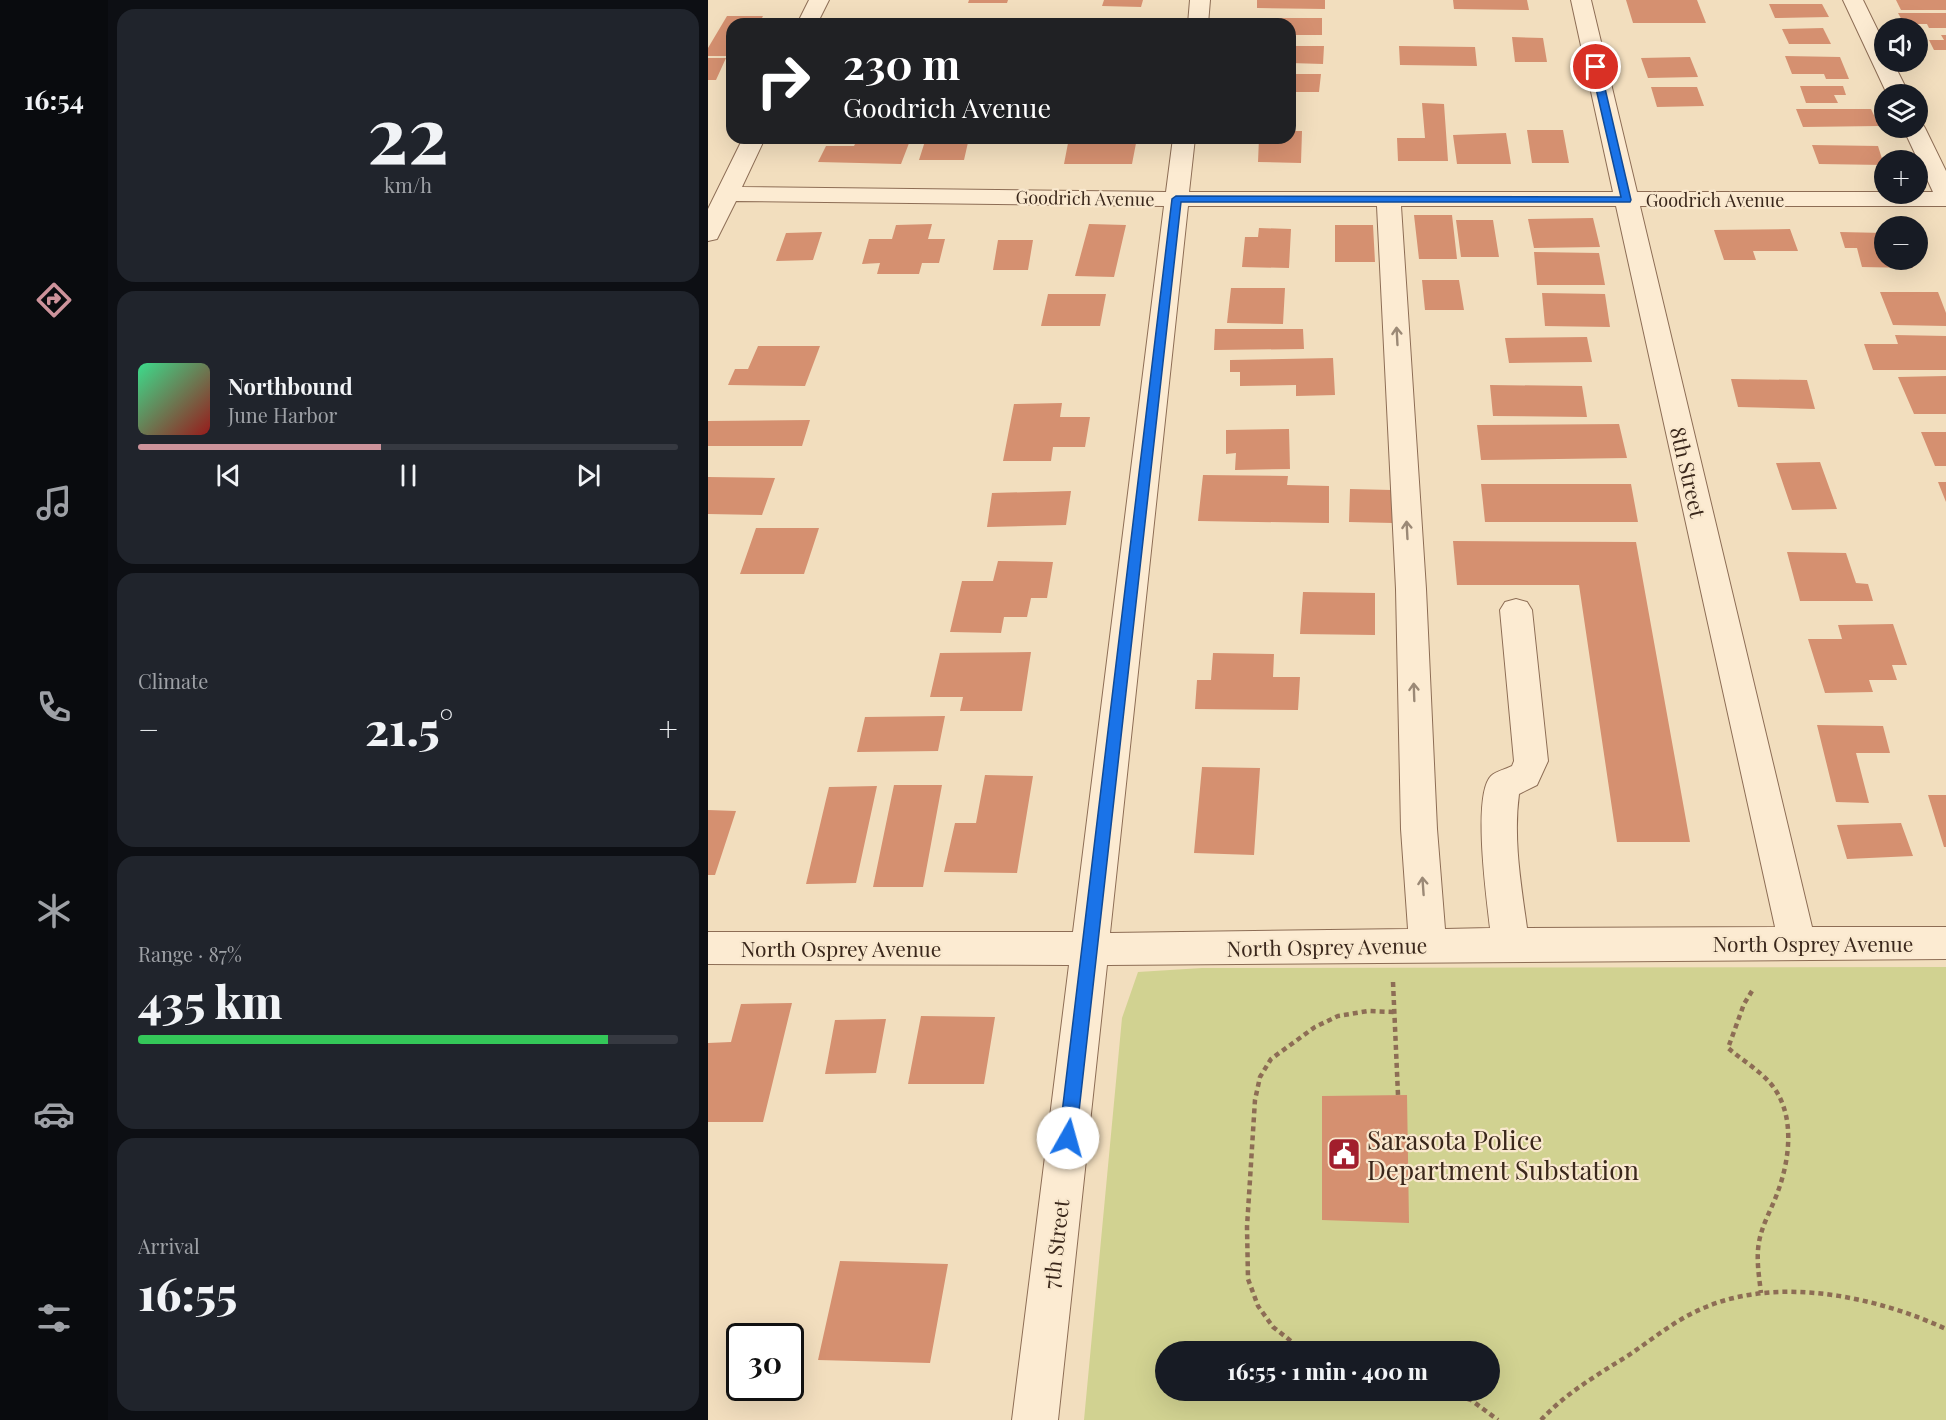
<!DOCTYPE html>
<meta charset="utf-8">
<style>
body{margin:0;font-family:"Playfair Display",serif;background:#20242c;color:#f1f3f6;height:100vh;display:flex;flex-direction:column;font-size:22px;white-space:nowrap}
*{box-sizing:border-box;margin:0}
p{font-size:20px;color:#9ea1a6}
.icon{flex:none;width:33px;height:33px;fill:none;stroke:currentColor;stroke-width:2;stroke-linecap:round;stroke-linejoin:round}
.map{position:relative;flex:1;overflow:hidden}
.drawer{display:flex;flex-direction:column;gap:9px;padding:9px;background:#0d0f14;width:600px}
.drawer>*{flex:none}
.hud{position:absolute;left:18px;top:18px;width:570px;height:126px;border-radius:18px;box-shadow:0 6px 24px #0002;background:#202124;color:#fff;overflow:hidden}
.buttons{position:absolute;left:1166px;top:18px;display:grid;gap:12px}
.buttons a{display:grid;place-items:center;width:54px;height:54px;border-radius:50%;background:#171b24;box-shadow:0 6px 24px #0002;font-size:30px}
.speed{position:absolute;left:18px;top:1323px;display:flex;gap:12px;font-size:30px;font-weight:700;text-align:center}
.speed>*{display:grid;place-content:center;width:78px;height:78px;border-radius:50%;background:#171b24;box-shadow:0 6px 24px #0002;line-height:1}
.speed .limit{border:3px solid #111;border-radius:9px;background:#fff;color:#111}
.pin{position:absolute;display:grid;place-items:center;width:51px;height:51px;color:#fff;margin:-26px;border:3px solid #fff;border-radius:50%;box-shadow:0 2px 6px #0007}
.me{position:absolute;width:66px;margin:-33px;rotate:7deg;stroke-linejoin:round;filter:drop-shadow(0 0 4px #0008)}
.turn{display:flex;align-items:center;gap:21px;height:126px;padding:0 18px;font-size:27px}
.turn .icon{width:78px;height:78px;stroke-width:2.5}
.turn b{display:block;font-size:42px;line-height:51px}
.big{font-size:45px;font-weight:800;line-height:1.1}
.drawer .tile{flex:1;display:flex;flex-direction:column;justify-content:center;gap:9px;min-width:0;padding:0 21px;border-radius:18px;background:#20242c}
.drawer .dial{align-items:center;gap:0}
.dial b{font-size:78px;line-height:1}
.song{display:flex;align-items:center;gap:18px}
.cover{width:72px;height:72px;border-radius:9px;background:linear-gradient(135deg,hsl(150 70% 55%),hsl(0 70% 35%))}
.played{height:6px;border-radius:3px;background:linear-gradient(90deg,#cd939b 45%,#363941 45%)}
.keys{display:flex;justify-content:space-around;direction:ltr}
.heat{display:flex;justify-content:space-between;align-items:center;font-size:33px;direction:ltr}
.charge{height:9px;border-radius:4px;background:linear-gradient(90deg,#34c759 87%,#363941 0)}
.trip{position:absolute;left:447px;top:1341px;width:345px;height:60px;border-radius:30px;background:#171b24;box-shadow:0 6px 24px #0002;font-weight:800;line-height:60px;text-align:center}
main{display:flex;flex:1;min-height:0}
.menu{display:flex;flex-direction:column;width:108px;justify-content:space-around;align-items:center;background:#090b0e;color:#9ea1a6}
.menu .icon{width:42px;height:42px}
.menu .current{color:#cd939b}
.menu b{font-size:27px;color:#f1f3f6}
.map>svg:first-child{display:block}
.green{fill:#d1d291;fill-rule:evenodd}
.building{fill:#d59070}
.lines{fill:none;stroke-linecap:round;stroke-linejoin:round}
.minor-casing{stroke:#8d6d55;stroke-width:2}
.path{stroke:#8d6d55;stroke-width:4.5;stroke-dasharray:5 4;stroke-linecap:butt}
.minor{fill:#fcebd2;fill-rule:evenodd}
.oneway{stroke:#9b8976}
.route{fill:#1a73e8;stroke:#114b97;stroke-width:1.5}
.labels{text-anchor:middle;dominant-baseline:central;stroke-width:4.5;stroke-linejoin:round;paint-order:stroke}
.far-street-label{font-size:18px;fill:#3a271b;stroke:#f9e8ce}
.street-label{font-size:21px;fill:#3a271b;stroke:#f9e8ce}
.near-poi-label{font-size:26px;fill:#3a271b;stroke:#f9e8ce;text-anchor:start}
</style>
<main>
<nav class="menu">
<b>16:54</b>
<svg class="icon current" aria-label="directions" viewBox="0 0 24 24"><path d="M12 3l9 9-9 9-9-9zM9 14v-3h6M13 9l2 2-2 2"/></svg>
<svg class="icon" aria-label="music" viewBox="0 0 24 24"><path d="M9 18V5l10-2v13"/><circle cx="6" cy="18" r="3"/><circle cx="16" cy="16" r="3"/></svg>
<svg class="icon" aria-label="phone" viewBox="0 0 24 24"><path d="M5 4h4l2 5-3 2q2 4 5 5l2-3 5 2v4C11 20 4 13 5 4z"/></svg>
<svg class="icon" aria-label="climate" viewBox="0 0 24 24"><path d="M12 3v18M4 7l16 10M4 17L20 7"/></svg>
<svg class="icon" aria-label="car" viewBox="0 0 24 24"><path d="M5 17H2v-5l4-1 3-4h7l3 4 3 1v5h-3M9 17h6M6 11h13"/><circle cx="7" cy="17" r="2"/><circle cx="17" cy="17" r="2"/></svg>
<svg class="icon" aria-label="filters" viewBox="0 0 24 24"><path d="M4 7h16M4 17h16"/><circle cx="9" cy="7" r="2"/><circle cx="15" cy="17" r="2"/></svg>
</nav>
<section class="drawer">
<div class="tile dial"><b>22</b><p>km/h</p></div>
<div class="tile">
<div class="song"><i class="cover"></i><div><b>Northbound</b><p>June Harbor</p></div></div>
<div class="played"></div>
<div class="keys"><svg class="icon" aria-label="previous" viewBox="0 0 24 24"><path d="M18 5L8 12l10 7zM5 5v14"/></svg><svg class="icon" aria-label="pause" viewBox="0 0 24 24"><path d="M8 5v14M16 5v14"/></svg><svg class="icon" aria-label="next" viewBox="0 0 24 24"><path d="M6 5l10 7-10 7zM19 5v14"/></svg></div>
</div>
<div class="tile"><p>Climate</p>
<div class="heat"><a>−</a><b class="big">21.5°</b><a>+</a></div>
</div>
<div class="tile"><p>Range · 87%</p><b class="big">435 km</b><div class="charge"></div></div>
<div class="tile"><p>Arrival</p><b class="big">16:55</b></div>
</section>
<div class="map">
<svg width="1238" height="1420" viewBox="0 0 1238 1420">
<rect width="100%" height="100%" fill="#f2debe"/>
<!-- green -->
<path class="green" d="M1238 967V1420H376L414 1018 430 972 494 968ZM458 1352H782V1390H458Z"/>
<!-- building -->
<path class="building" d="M261 0H300L299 3H260Z
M396 0H435L433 7 394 6Z
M549 0H617V9L549 8Z
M745 0H819L821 10 746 9Z
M918 0H989L998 23H925Z
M1188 0H1238V10H1193Z
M1061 4H1114L1121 17 1067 18Z
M1190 13H1238V28H1221L1219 24H1196Z
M19 16H55L51 24H24V56H0V48Z
M547 18H614V35H582V24H547Z
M158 19H209L207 24H156Z
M435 20V24H366V21Z
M1115 28 1123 44H1081L1074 29Z
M1233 35H1238V50H1226L1221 40H1236Z
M804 37 835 38 839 62H807Z
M582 46H616L615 64 582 63Z
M691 46 767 47 769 66 692 65Z
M1077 56 1132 57 1141 79H1118L1116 74H1084Z
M982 57 990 77 940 78 933 58Z
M0 58H18L8 80H0Z
M582 74H613L611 92H582Z
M1092 86H1135L1138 95H1126L1130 103H1098Z
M943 87H989L996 106 949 107Z
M714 103 736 104 740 161H690L689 138H717Z
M1088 109H1163L1171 126 1095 127Z
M819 130H855L861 163H824Z
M582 131H594L593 163 550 162 551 138H582Z
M798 133 803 164H749L745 135Z
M150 138H203L193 164 110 162 118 146H146Z
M218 138H261L256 160H211Z
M361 138H429L424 164H356Z
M1104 145 1170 146 1176 165 1111 164Z
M706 215H744L749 259H711Z
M885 218 892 247 826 248 820 219Z
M748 220H785L791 257H753Z
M224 224 220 239H237L231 263H214L211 274H169L172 263 154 264 161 239H184L188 225Z
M381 224 418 225 406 277 367 276Z
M627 225H665L667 262H627Z
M551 228 583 229 581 268 534 267 537 237H550Z
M1082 229 1090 251H1045L1048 260H1016L1006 230Z
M114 232 105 260 68 261 78 233Z
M1132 232 1176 233V260H1202L1205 268 1154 267 1149 248H1137Z
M290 240H325L320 270H285Z
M826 252 891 253 897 285H829Z
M714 280H751L756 310H717Z
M523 288H577L575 324 519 323Z
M1172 292H1230L1238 313V326L1185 325Z
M834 293 897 294 902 327 837 326Z
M340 294H398L392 326H333Z
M507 329H595L596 349 506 350Z
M1187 335 1238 336V370H1165L1156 344H1190Z
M879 337 884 362 801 363 797 338Z
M50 346H112L97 386 20 385 27 369H40Z
M625 358 627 395 588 396V385L532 386V372H522V360Z
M1238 376V414H1206L1190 377Z
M1023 379 1099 380 1107 409 1030 407Z
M782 385 874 386 879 417 785 416Z
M354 403 352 417H382L377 447H345L343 461H295L306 404Z
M102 420 94 446H0V421Z
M911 424 919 458 773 460 769 425Z
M581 429 582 469 527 470 528 453 518 454V430Z
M1213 432H1238V466H1227Z
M1112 462 1129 509 1084 510 1068 463Z
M495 475 580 476 579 485 621 486V523L490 521Z
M0 477 67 478 54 515 0 514Z
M1230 482H1238V502Z
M773 484H923L930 522H777Z
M642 489 684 490 685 523 641 522Z
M363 491 358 525 279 527 284 493Z
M48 528H111L96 574H32Z
M745 541 928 542 982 842H909L871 585H749Z
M1079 552 1138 553 1148 583 1160 584 1165 601H1092Z
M290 561 345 562 339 598H323L319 617H296L293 633 242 632 254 581H285Z
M595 592 667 593V635L592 634Z
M1185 624 1199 665H1184L1189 680H1161L1165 692 1117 693 1100 639H1134L1130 625Z
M323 652 314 711H252L255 697H222L232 653Z
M505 653 566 654 565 677H592L590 710 487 709 489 680H503Z
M237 716 230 751 149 752 157 717Z
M1109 725 1175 726 1182 753H1148L1161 803 1128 802Z
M494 767 552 768 546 855 486 853Z
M277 775 325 776 309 873 236 872 247 823H268Z
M186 785H234L215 887H165Z
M169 786 148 883 98 884 121 787Z
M1220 795H1238V847H1236Z
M0 810 28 811 7 875H0Z
M1193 823 1205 856 1139 859 1129 825Z
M84 1003 55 1122H0V1043L23 1042 33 1004Z
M213 1016 287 1017 276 1084H200Z
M178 1019 168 1073 117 1074 127 1020Z
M699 1095 701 1223 614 1220V1096Z
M132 1261 240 1264 222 1363 110 1360Z"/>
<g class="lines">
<!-- minor casing -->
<g class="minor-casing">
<path id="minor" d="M101 0H121L109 24H89Z
M482 0H502L500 24H480Z
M863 0H883L929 192H1225L1195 128H1209V122L1214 123 1217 128 1238 171V206H932L1104 927H1238V959L399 965 350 1420H304L361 965 0 964V932H365L456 206 28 201 9 239 0 241V209L35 138H57L34 187 458 192 465 138H487L481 192H905ZM480 206H669L688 589 693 829 700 929 402 933ZM693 206H908L1067 927 819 928C813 884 805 839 811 794L829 785 840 761 824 610 819 602 808 599 797 602 792 610 806 761 804 766C798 769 788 771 783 776 764 795 779 901 782 928L737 929 729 829 718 589Z
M1135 0H1155L1176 43V62H1185L1201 94H1179Z"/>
</g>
<!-- path -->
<path class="path" d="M685 982 690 1095
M1044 991 1036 1004 1020 1048C1034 1060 1051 1070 1063 1084 1088 1114 1082 1160 1069 1194 1063 1210 1054 1225 1051 1242 1048 1259 1051 1276 1053 1293
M597 1352 565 1327 550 1306 540 1279 539 1227 547 1100 552 1077 563 1059 607 1027 630 1016 660 1011 686 1012
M734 1390 763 1400 790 1420
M833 1420C858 1393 889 1375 921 1355 946 1338 970 1318 998 1307 1072 1276 1169 1297 1238 1329"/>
<!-- minor -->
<use href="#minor" class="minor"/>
</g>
<!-- one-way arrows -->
<defs><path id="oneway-shaft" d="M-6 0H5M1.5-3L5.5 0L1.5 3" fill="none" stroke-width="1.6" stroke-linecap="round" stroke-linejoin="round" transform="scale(1.5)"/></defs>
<g class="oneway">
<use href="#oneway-shaft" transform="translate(689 336) rotate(-93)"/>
<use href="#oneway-shaft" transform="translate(699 530) rotate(-93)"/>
<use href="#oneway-shaft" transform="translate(706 692) rotate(-92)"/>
<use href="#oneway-shaft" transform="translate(715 886) rotate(-94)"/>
</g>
<!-- route -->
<path class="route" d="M888 64 892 67 923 200 922 202H473L368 1138 366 1143 360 1146 354 1143 351 1138 464 199 468 196 913 197 883 67Z"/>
<!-- icons -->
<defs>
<g id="civic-square" transform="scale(1.725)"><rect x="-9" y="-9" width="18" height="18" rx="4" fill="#a21e2c" stroke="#f9e8ce"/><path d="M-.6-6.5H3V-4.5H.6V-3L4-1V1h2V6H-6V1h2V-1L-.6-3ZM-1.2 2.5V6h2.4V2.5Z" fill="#fff"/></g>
</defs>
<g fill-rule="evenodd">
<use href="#civic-square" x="636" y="1154"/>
</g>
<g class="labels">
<!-- far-street labels -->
<g class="far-street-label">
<text transform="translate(377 198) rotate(1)">Goodrich Avenue</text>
<text x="1007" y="200">Goodrich Avenue</text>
</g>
<!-- street labels -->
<g class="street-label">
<text transform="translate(981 472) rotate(77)">8th Street</text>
<text x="1105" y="943">North Osprey Avenue</text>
<text transform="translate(619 946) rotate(-1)">North Osprey Avenue</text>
<text x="133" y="948">North Osprey Avenue</text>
<text transform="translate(347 1244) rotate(-83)">7th Street</text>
</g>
<!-- near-poi labels -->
<g class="near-poi-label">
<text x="659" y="1139">Sarasota Police<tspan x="659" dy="30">Department Substation</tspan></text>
</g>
</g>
</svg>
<div class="buttons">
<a><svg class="icon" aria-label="sound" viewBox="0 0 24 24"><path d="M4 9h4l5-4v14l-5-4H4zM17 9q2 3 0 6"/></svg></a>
<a><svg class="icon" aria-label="layers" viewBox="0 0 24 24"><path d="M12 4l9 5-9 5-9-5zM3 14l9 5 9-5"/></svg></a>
<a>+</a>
<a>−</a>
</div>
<div class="speed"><div class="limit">30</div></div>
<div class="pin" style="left:888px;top:67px;background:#d93025"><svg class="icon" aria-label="arrive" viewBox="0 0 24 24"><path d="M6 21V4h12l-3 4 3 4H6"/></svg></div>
<svg class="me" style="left:360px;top:1138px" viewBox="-20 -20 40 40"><circle r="19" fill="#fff"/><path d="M0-13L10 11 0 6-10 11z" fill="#1a73e8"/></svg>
<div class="trip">16:55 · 1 min · 400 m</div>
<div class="hud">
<div class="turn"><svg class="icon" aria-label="right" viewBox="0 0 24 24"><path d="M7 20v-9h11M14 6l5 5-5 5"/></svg><div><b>230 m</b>Goodrich Avenue</div></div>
</div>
</div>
</main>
